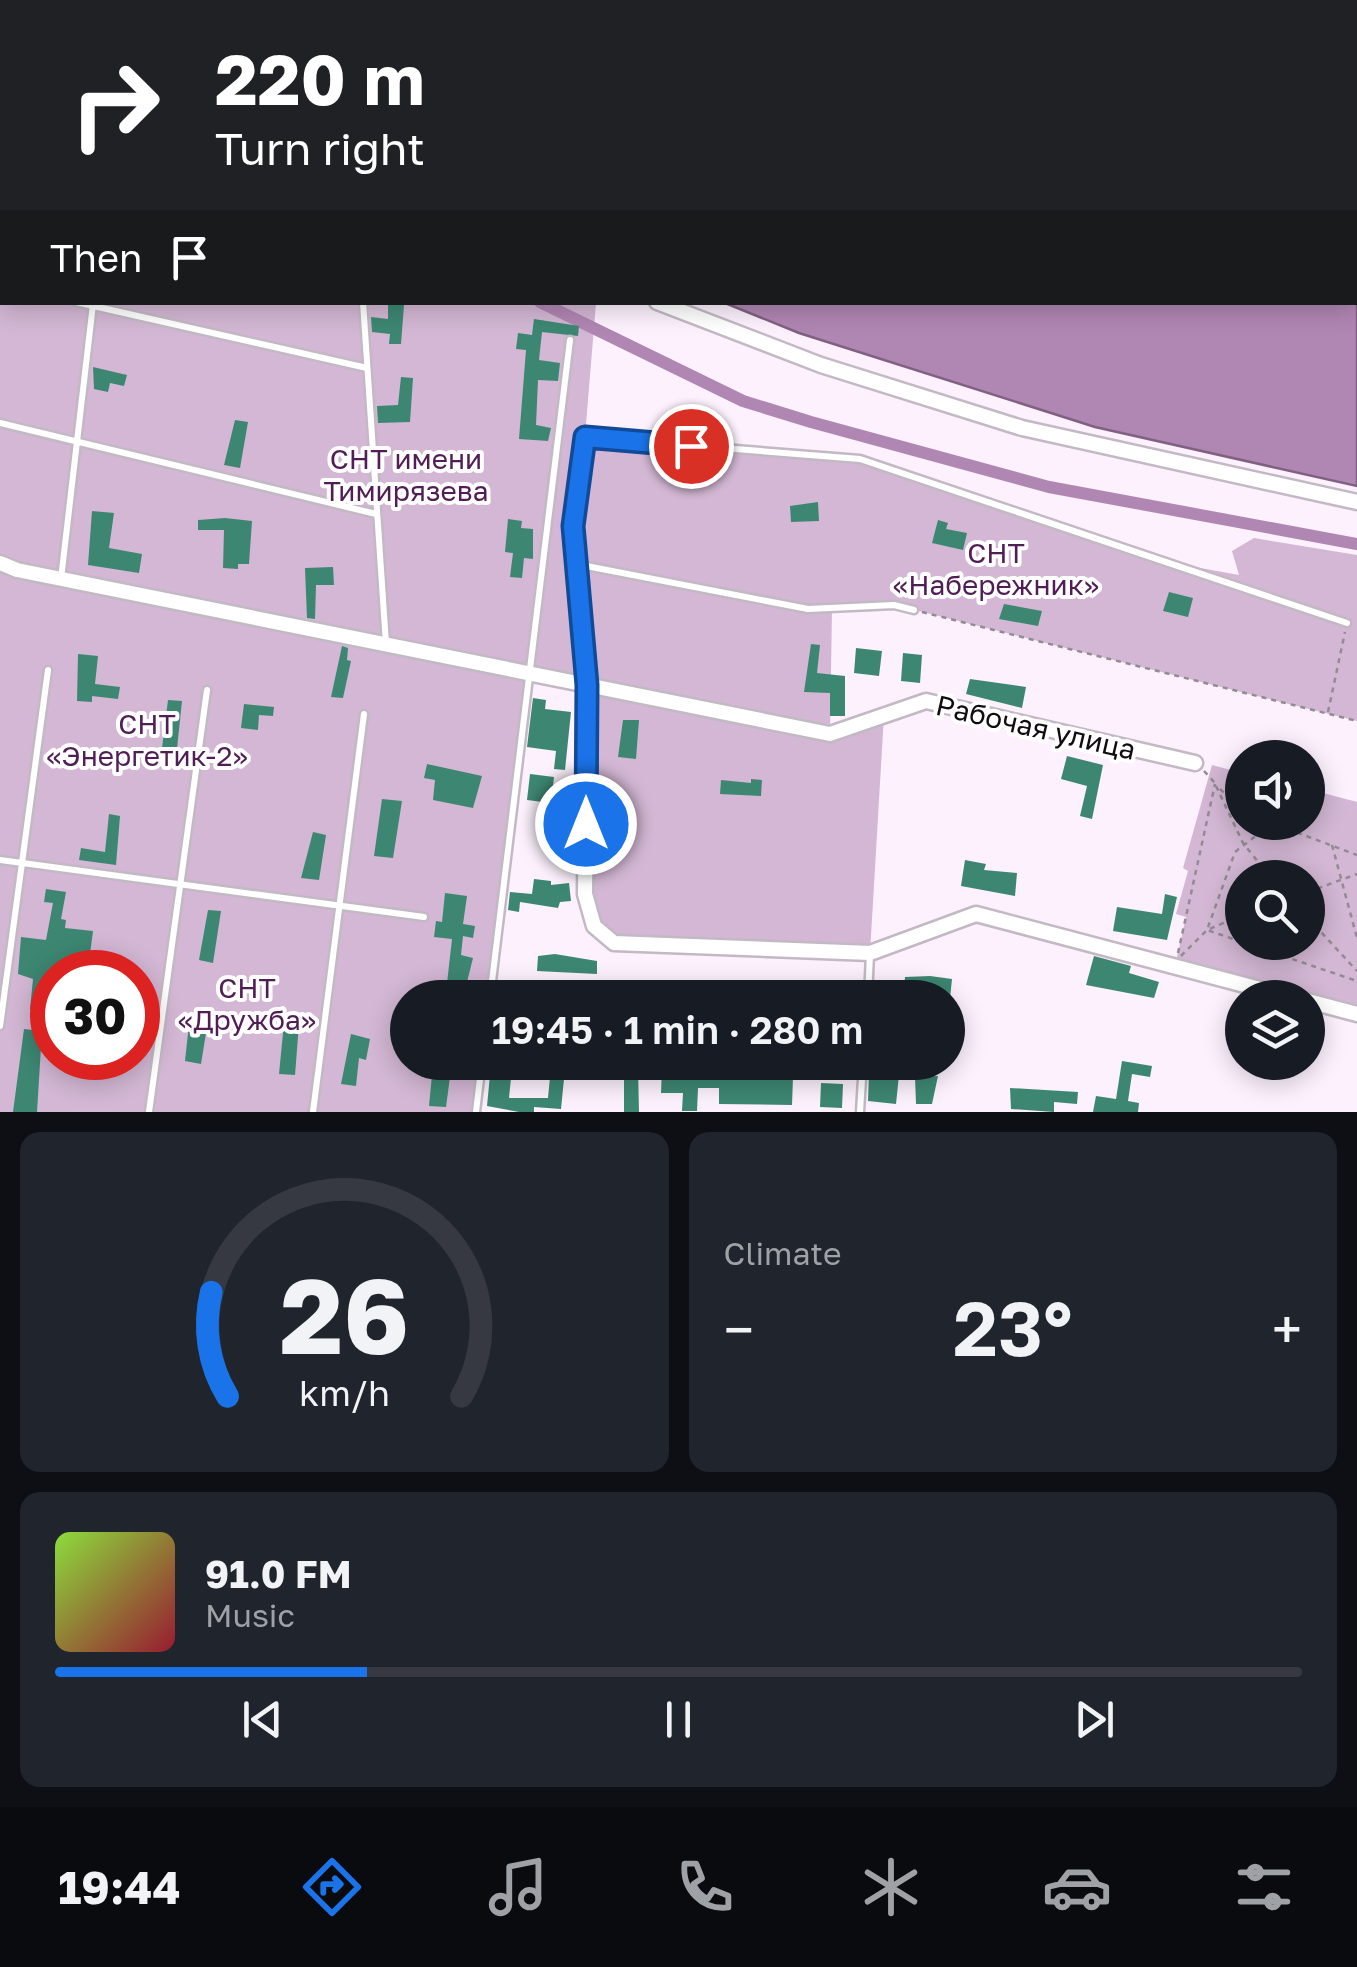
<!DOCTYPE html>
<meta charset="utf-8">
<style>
body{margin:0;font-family:"Golos Text",sans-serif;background:#20242c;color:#f1f3f6;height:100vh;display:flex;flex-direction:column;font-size:38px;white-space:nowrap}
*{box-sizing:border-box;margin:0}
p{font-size:32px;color:#9ea1a6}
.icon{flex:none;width:55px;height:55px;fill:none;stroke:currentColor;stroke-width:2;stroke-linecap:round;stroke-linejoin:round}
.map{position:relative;height:1112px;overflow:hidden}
.sheet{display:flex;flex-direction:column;gap:20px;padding:20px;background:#0d0f14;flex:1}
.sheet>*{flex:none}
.top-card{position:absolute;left:0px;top:0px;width:1358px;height:305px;box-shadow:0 5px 25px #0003;background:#202124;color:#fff;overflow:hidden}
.buttons{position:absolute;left:1225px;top:740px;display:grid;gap:20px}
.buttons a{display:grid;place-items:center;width:100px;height:100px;border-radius:50%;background:#171b24;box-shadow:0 5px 25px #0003;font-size:50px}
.speed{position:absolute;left:30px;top:950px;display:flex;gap:20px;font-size:50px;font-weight:700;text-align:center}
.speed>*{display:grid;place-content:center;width:130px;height:130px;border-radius:50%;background:#171b24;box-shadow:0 5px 25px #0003;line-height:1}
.speed .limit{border:15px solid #d22;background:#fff;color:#111}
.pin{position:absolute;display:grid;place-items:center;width:85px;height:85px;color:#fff;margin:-42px;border:5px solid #fff;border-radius:50%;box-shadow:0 2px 10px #0007}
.me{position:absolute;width:110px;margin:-55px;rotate:0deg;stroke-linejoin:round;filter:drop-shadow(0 0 8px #0008)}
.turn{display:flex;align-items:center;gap:35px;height:210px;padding:0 50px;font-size:45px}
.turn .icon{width:130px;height:130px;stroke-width:2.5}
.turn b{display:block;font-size:70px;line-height:85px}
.then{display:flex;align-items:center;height:95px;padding:0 50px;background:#0003;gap:20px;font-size:38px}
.big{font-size:75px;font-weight:600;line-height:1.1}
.sheet .widget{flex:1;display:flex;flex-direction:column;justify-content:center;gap:15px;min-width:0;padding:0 35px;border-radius:20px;background:#20242c}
.sheet .dial{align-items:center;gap:0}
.dial svg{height:260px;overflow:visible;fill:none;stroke:#363941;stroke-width:7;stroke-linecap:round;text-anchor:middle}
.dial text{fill:#f1f3f6;stroke:none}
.song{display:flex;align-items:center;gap:30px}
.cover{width:120px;height:120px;border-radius:15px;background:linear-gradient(135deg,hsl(90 70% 55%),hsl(350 70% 35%))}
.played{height:10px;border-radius:5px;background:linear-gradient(90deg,#1a73e8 25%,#363941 25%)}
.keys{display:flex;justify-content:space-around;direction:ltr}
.heat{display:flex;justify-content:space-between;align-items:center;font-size:55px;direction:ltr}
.sheet .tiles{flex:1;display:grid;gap:20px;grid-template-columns:1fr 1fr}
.widget:last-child{grid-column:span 2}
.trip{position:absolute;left:390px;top:980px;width:575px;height:100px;border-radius:50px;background:#171b24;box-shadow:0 5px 25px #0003;font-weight:600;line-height:100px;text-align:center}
.dock{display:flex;height:160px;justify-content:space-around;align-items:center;background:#090b0e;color:#9ea1a6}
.dock .icon{width:70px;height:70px}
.dock .active{color:#1a73e8}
.dock b{font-size:45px;color:#f1f3f6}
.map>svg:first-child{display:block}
.green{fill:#d3b7d4;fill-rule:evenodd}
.water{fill:#b086b3;stroke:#806182;stroke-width:2.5}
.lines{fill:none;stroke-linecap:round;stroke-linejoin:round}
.canal{stroke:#b086b3;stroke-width:12}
.building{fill:#3d8772}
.lane-casing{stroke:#c3b9c4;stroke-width:11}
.street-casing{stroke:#c3b9c4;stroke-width:19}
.path{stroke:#938b94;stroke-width:2.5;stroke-dasharray:5 5;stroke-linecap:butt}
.lane{stroke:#fff;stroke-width:6}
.street{stroke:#fff;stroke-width:14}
.route-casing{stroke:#114b97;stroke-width:25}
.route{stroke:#1a73e8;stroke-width:18}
.labels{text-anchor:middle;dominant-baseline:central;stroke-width:8;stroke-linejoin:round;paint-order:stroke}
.park-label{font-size:28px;fill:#511d55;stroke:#fff}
.street-label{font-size:28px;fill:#100c10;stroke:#fff}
</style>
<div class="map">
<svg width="1357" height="1112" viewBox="0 0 1357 1112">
<rect width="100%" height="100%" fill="#fcf1fd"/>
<!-- green -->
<path class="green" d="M0 0H612L2 2V302L596 303 585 436 860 459 1184 565 1239 575 1232 551 1254 538 1357 555V721L895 605 832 608 830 734 884 715 870 953 614 943 594 926 585 894 587 686 530 674 490 997 408 998V1062L482 1063 476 1112H0ZM52 972H138V1058H52Z
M1212 765 1242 773V822H1308V789L1357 802V1014L1175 966 1186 917 1176 914 1188 871 1183 868ZM1242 878H1308V942H1242Z"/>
<!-- water -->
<path class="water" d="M651 0H1357V486L1095 427 799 333 725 303 1355 302V2Z"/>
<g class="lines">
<!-- canal -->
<path class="canal" d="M533 2 534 0
M540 302 743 401 811 422 1049 487 1357 544"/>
</g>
<!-- building -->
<path class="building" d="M388 304 404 305 401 344H389L390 334 372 332 371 317 388 319Z
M534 319 579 326 578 336 542 332 539 360 560 363 558 381 538 380 536 425 551 428 548 441 519 439 526 350 516 349 518 333 532 335Z
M93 367 127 375 124 386 110 383 108 392 94 389Z
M401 377 413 378 410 422 378 423 377 406 398 405Z
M235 420 248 422 240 468 224 465Z
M818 502 819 521 791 522 790 506Z
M92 511 114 513 109 548 142 554 139 573 88 565Z
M225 518 252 521 249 564H238V569L223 568 224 530H198V520Z
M508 519 522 521 521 528 533 529V559L524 558 522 578 510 577 513 553 505 552Z
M938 520 948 523 946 529 967 533 963 550 932 543Z
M333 567 334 585H316L315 619 307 618 305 568Z
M1169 592 1193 598 1188 617 1163 611Z
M1004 604 1042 611 1038 626 999 619Z
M811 644 820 645 817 673 845 676V716H830V693L804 692Z
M342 646 348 648 347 660 351 661 343 698 331 697Z
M856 648 882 651 879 676 854 673Z
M903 653 922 655 920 683 901 681Z
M78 654 98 656 95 684 120 687 118 699 92 696V702L77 701Z
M970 679 1026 687 1022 708 966 694Z
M533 698 546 700 545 709 571 712 565 770 554 769 556 751 527 747Z
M168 700 182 701 177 749 162 748Z
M244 704 274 707 273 716 259 715 258 730 241 728Z
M623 720H639L636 759 618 757Z
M1067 756 1103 765 1092 819 1080 816 1087 786 1061 779Z
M427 764 482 776 473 808 433 800 435 780 424 778Z
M530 774 554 777 551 803 527 800Z
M751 779 762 780 761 796 720 794 721 780 751 783Z
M382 799 402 801 393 858 374 856Z
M109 814 120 816 116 865 79 860 81 848 105 852Z
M313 832 326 835 319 880 301 878Z
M965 860 986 864 984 870 1017 873 1015 896 961 886Z
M534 879 551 881V885L569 883 571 901 560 902 558 908 520 902 519 912 508 910 510 892 532 894Z
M46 889 66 892 61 919 66 920 65 928 93 931 90 954 104 956 102 972H52L44 1010 30 1009 33 979 18 974 21 937 46 940 53 903 44 902Z
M445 893 467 896 463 924 475 926 473 938 463 936 461 955 473 958 464 994 446 992 452 939 434 937 436 921 442 922Z
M1165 894 1177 897 1167 940 1113 931 1117 907 1162 914Z
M208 910 221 911 213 963 199 960Z
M555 954 597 961V974L537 971 538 956Z
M1094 956 1131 966 1129 973 1159 982 1154 998 1086 985Z
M930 976 952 979 950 998H903L905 977Z
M284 1023 299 1024 295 1075 279 1074Z
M189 1024 207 1027 201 1064 185 1061Z
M24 1029 42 1031 37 1112H13Z
M351 1034 370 1039 366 1060 359 1058 356 1086 341 1084Z
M1122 1061 1152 1066 1150 1077 1132 1074 1128 1101 1139 1103 1138 1112H1093L1096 1096 1116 1099Z
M716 1062H728L727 1068H759V1076L793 1077 792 1105 719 1104V1088H698L697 1111H682L683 1093H661L662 1066H677V1075L698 1076 699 1066 716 1067Z
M638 1068 639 1112H624V1069Z
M869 1072 899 1075 896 1104 868 1101Z
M432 1075 450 1077 446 1107 429 1106Z
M490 1075 511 1078 509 1098H548L550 1077 564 1079 561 1109 534 1107V1112H519L487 1106Z
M938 1076 932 1104H916L915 1077Z
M821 1083 843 1084 842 1108 820 1107Z
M1010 1088 1078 1092 1077 1104 1054 1102V1112L1011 1109Z"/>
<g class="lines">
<!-- lane casing -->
<g class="lane-casing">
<path id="lane" d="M0 164 2 165
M0 285 2 286
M76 302 367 368
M363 302 386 644
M0 423 376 514
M576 564 808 609 894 605 914 610
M61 579 93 304
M587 685 573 527 585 437 860 459 1347 623
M0 860 424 917
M490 998 570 340
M868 998 870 954
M0 1026 48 670
M149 1112 207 690
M313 1112 364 714
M476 1112 482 1062
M860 1112 863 1062"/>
</g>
<!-- street casing -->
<g class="street-casing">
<path id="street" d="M57 2 66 0
M615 2 616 0
M0 20 2 19
M657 302 821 365 1022 428 1357 502
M0 563 17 570 587 685 585 894 594 926 614 943 870 953 976 914 1294 998
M587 685 830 734 926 701 1195 763
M1308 1001 1357 1014"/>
</g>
<!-- path -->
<path class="path" d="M922 612 1357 721
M1328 712 1345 632
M1204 771 1215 783
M1216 786 1243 843 1271 878
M1220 789 1242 809
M1269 822 1357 855
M1332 845 1357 938
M1308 892 1357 874
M1308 918 1357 971
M1242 942 1207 930 1235 852 1271 824
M1245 943 1357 981
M1178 953 1215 784
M1181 956 1207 930 1242 915"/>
<!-- lane -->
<use href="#lane" class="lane"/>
<!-- street -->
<use href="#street" class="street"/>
</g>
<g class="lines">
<!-- route casing -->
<g class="route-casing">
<path id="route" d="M586 824 587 685 573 526 585 437 691 446"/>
</g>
<!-- route -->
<use href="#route" class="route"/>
</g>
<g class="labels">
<!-- park labels -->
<g class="park-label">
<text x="406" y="458">СНТ имени<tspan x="406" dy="32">Тимирязева</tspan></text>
<text x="996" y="552">СНТ<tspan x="996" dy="32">«Набережник»</tspan></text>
<text x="147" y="723">СНТ<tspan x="147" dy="32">«Энергетик-2»</tspan></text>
<text x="247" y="987">СНТ<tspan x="247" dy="32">«Дружба»</tspan></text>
</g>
<!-- street labels -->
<g class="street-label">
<text transform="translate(1036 727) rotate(13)">Рабочая улица</text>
</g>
</g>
</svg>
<div class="buttons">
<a><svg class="icon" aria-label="sound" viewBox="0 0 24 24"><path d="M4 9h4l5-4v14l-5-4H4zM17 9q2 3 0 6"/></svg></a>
<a><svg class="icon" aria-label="search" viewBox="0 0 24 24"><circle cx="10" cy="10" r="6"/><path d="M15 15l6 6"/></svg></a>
<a><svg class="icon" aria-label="layers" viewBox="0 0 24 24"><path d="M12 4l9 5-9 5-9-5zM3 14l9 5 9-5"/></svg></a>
</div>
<div class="speed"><div class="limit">30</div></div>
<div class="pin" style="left:691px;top:446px;background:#d93025"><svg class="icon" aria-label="arrive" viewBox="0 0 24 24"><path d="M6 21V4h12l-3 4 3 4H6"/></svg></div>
<svg class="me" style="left:586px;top:824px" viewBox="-20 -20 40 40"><circle r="17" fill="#1a73e8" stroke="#fff" stroke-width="3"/><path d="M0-11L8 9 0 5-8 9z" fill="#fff"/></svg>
<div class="trip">19:45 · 1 min · 280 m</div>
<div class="top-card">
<div class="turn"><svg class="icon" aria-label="right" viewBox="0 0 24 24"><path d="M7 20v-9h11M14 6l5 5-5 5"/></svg><div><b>220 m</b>Turn right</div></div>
<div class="then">Then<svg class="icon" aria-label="arrive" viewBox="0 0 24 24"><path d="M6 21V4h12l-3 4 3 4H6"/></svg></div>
</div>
</div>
<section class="sheet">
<div class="tiles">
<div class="widget dial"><svg viewBox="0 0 100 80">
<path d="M14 69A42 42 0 1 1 86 69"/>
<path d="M14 69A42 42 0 0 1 9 37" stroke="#1a73e8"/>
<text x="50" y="56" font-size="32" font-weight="700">26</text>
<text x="50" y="72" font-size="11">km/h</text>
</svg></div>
<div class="widget"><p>Climate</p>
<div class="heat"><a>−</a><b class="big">23°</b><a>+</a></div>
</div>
<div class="widget">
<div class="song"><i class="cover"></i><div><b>91.0 FM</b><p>Music</p></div></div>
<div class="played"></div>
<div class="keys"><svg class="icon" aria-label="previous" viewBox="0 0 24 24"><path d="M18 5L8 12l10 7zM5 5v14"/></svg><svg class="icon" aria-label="pause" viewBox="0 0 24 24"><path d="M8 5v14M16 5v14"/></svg><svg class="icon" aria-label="next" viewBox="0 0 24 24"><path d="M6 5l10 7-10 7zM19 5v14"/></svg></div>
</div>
</div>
</section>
<nav class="dock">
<b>19:44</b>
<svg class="icon active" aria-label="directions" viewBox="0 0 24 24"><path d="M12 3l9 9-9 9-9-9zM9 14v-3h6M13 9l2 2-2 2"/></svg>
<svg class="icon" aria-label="music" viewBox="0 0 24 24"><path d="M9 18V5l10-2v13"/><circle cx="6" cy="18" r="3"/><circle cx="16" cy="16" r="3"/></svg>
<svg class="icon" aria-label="phone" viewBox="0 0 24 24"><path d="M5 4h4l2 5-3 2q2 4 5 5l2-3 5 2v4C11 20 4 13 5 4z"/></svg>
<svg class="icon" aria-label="climate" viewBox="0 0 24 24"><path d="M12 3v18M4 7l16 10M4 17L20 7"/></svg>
<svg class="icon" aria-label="car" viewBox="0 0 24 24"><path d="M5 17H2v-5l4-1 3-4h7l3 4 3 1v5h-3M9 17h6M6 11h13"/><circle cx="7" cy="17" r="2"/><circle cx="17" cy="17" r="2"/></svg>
<svg class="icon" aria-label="filters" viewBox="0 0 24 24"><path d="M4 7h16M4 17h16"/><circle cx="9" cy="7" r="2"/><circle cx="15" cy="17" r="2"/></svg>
</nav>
